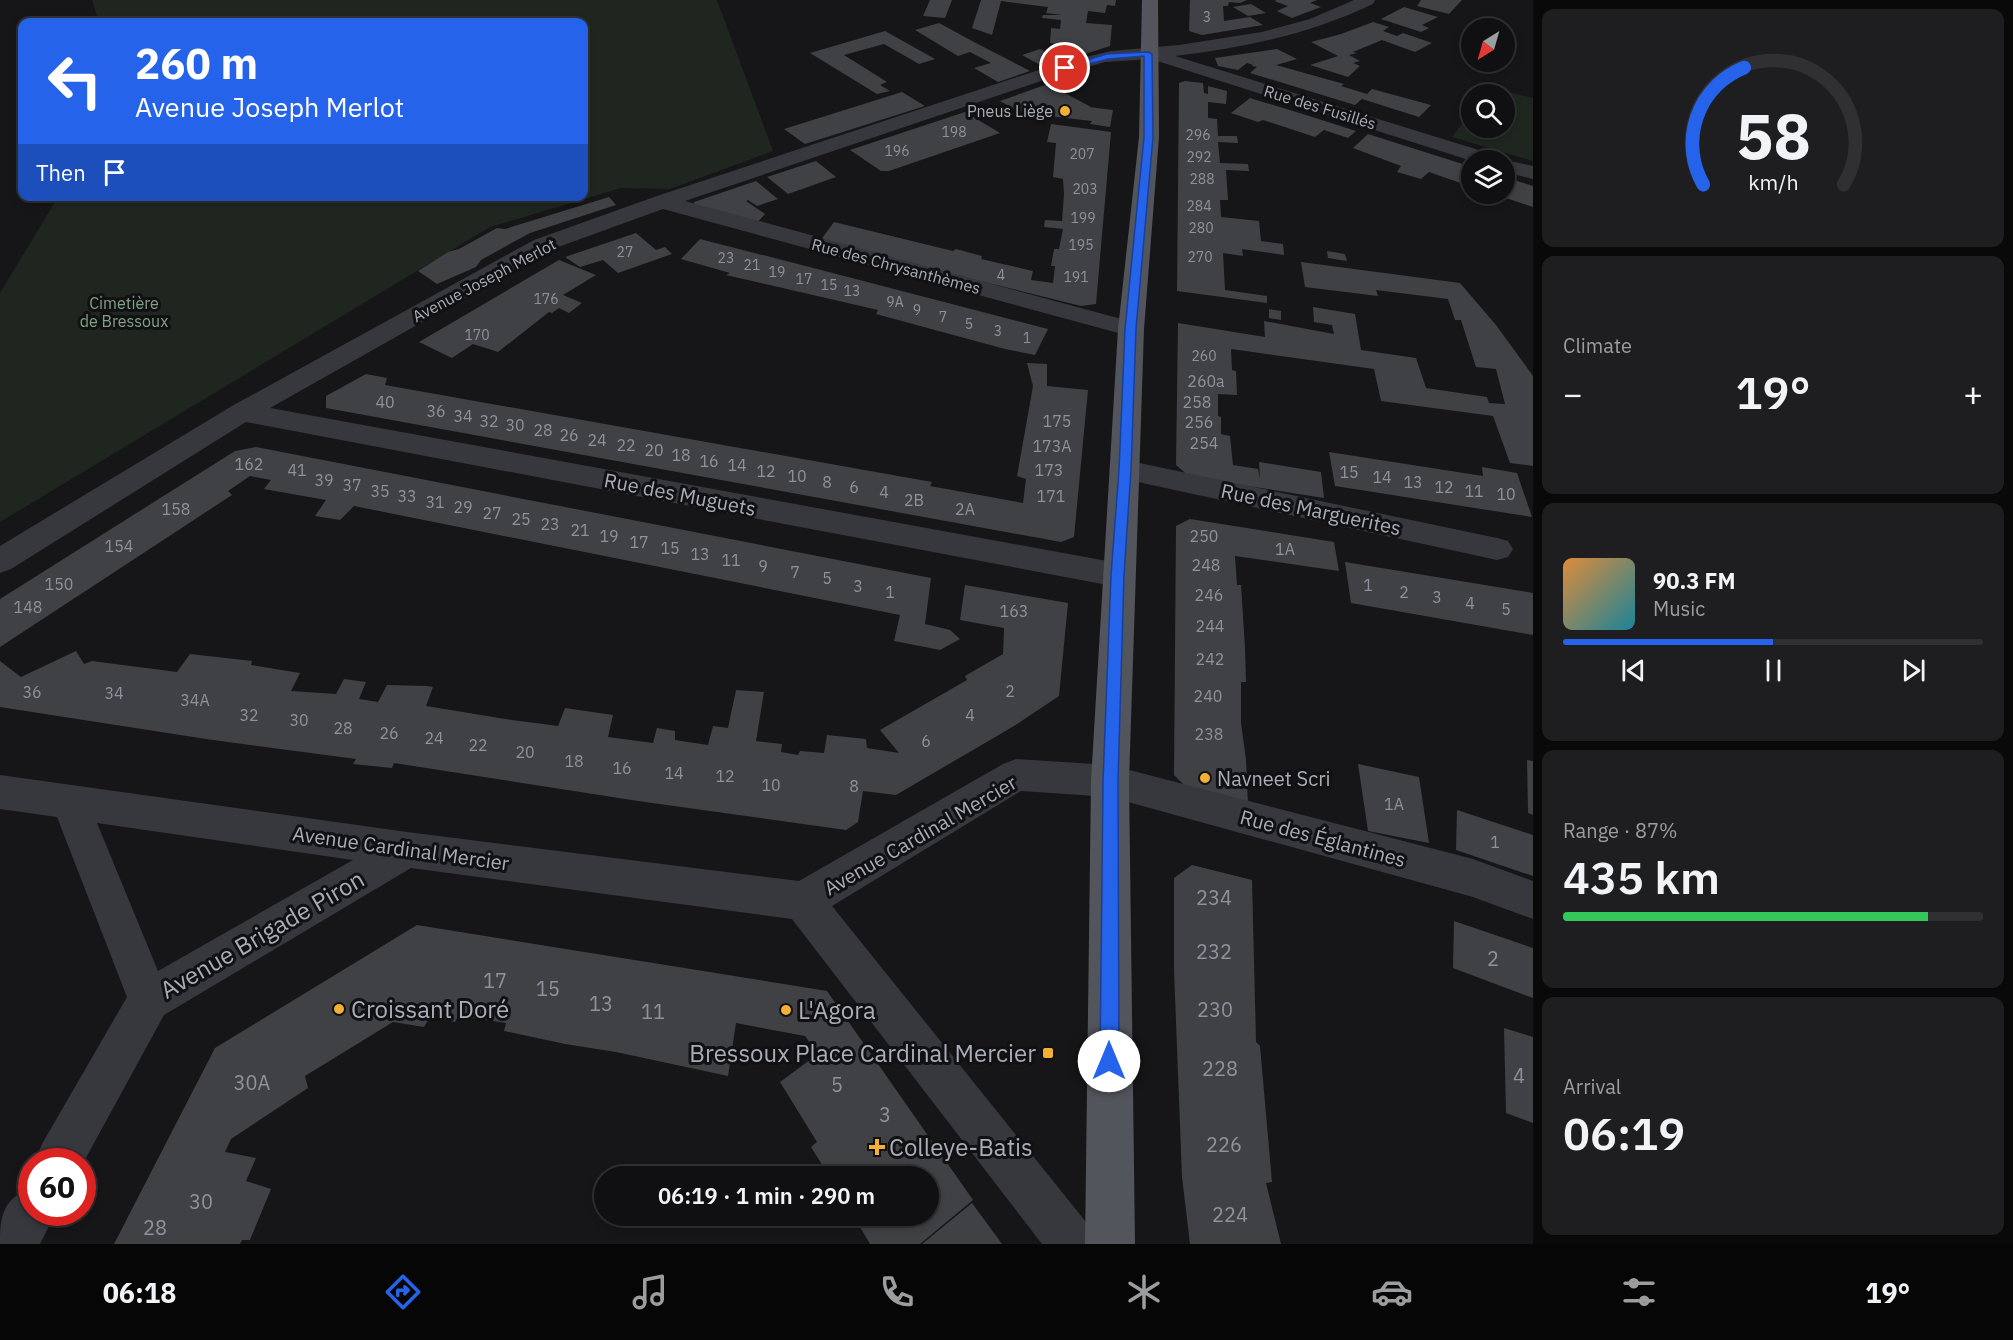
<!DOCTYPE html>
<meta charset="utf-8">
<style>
body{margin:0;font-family:"IBM Plex Sans",sans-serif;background:#1e1e20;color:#f1f3f6;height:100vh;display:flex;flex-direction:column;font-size:22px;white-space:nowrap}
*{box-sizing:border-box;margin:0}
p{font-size:20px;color:#9c9d9f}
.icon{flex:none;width:33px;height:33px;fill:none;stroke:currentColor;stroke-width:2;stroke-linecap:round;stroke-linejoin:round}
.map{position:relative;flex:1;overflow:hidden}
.side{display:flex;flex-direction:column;gap:9px;padding:9px;background:#09090a;width:480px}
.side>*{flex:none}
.banner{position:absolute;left:18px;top:18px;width:570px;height:183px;border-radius:12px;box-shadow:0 3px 9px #0003,0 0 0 2px #303032;background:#2563eb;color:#fff;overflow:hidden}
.needle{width:39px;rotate:217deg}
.controls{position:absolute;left:1461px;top:18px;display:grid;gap:12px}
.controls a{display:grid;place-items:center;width:54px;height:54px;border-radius:50%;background:#101012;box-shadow:0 3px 9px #0003,0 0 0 2px #303032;font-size:30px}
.speed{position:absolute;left:18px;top:1148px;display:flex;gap:12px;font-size:30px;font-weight:700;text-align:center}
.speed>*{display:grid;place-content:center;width:78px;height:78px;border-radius:50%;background:#101012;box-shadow:0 3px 9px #0003,0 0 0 2px #303032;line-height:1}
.speed .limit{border:9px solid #d22;background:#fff;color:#111}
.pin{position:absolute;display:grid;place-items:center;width:51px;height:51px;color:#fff;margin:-26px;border:3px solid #fff;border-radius:50%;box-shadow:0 2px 6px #0007}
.me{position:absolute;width:66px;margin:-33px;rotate:0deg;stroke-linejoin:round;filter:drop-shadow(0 0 4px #0008)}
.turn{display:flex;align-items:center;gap:21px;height:126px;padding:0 18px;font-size:27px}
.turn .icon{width:78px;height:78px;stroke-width:2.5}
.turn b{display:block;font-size:42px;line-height:51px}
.then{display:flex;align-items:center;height:57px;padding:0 18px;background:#0003;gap:12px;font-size:22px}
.big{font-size:45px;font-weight:600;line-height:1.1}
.side .tile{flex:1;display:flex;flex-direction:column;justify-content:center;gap:9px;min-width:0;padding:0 21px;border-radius:12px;background:#1e1e20}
.side .dial{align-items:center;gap:0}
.dial svg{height:156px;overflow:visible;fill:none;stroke:#303032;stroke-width:7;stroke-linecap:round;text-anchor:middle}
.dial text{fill:#f1f3f6;stroke:none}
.song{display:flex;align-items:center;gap:18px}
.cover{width:72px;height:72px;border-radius:9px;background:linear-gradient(135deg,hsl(30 70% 55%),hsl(190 70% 35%))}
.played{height:6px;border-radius:3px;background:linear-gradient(90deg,#2563eb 50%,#303032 50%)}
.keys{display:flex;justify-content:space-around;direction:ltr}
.heat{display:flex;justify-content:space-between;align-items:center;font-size:33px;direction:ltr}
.charge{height:9px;border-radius:4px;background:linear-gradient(90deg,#34c759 87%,#303032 0)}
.trip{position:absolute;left:594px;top:1166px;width:345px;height:60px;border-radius:30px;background:#101012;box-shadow:0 3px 9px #0003,0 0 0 2px #303032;font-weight:600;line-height:60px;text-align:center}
.tab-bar{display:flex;height:96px;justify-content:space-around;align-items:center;background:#060607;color:#9c9d9f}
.tab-bar .icon{width:42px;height:42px}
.tab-bar .current{color:#2563eb}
.tab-bar b{font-size:27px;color:#f1f3f6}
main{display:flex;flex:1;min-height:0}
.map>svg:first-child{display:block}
.green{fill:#1e261f}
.building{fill:#404145}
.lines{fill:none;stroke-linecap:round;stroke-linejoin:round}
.minor{fill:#37383d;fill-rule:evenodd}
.primary{fill:#53555c;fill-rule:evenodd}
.route{fill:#2563eb;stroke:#184099;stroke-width:1.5}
.poi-dot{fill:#f2b134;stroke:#111113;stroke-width:2}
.labels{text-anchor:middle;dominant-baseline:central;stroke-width:6;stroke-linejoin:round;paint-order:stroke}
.far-number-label{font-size:14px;fill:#8e929b}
.far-street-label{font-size:16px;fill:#a8adb8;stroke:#111113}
.far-poi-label{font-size:16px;fill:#a8adb8;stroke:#111113;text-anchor:end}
.far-park-label{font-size:16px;fill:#7fa381;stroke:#111113}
.number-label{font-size:16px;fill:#8e929b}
.street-label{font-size:20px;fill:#a8adb8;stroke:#111113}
.poi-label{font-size:20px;fill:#a8adb8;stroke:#111113;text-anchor:start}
.near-number-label{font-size:20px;fill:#8e929b}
.near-street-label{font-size:24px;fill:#a8adb8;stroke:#111113}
.near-poi-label{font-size:24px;fill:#a8adb8;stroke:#111113;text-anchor:start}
</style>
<main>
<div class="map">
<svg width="1533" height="1244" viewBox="0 0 1533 1244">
<rect width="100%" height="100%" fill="#161618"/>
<!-- green -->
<path class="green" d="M92 0H717L773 151 670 189 621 188 490 227 0 522V293L58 197 584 196V22H99Z
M1491 88 1533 98V161L1452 137 1471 112 1472 128H1504V94H1486Z"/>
<!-- building -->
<path class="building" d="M930 0H952L945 18 923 16Z
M981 0H1116L1115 6 1107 5 1105 13 1088 11 1086 23 1112 25 1110 46 1082 55 1076 52 1077 46 1050 43 1051 28 1060 29 1061 20 1042 18 1043 15H1062L1046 13 1048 7 1001 1 992 35 972 28Z
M1190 0H1247L1240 3 1229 2 1228 6H1223L1224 21 1250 17 1263 25 1202 35 1189 31Z
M1277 0H1317L1310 3 1321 7 1292 18 1277 11 1288 6 1274 1Z
M1421 0H1462L1449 14 1417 6Z
M1251 4 1266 13 1248 16 1233 7Z
M1404 7 1438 17 1422 25 1429 28 1421 32 1381 19Z
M1373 22 1389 27 1383 31 1397 36 1403 33 1432 43 1415 52 1382 40 1353 52 1357 53 1349 55 1360 61 1353 63 1360 66 1348 77 1310 65 1338 56 1311 42 1341 34Z
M939 23 974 42 1030 71 998 82 974 68 991 63 970 52 958 56 915 30Z
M885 31 935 59 919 64 884 44 844 55 887 82 880 85 890 91 877 94 810 53Z
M1040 49 1063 61 1044 67 1022 55Z
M1277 49 1297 59 1276 65 1344 84 1341 86 1367 94 1372 89 1431 105 1419 117 1362 99 1355 105 1250 73 1257 67 1252 66 1253 65 1247 63 1238 70 1218 66 1215 58Z
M1185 81 1203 83 1204 93 1208 94V86L1227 91 1226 104 1208 102V118L1217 119 1218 136H1237L1238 143 1218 142 1220 163 1248 164 1249 171 1226 170 1228 200H1220L1221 217 1259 221 1261 241 1283 244 1284 255 1242 249 1243 256 1223 253 1225 290 1267 296V303L1177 291 1179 83Z
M1048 84 1091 107H1089L1113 110 1110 127 1090 124 1092 121 1049 116 1050 109 1048 108 1026 115 1000 101Z
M902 92 925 106 805 144 784 129Z
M1250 98 1306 115 1356 131 1348 138 1324 130 1315 137 1263 120 1258 122 1231 113Z
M965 112 1000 133 889 171H881L850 150Z
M1051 124 1111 132 1096 304 1081 306 820 241 834 222 953 251 956 249 982 256 981 259 1033 271 1031 280 1053 283 1055 266H1051L1054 249H1059L1063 229 1044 227 1045 220 1062 221 1064 194 1063 179 1053 177 1056 143 1047 142Z
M1368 134 1472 167V187L1429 172 1421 179 1397 172 1401 166 1353 148Z
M816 161 836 177 788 194 767 177Z
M1504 177 1533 186V207L1494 194H1504Z
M756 181 778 199 757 206 748 200 746 201 765 214 756 224 695 209 694 202Z
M609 197 616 205 530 233 481 260 476 267 437 284 418 271 448 252 459 249 497 228 505 229Z
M636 233 656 250 665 247 672 254 618 273 603 260 580 267 565 257Z
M700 239 825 271 1048 329 1035 355 1005 349 876 314 878 310 726 275 730 273 681 259Z
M1327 251 1345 254 1347 261 1328 258Z
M559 260 596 275 563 295 582 303 569 313 559 308 552 313 549 312 498 352 473 344 452 358 419 342Z
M1301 262 1460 283 1496 325 1533 376V466L1510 463 1493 416 1381 401 1374 369 1231 349 1232 370 1236 371 1237 395 1218 394V416L1221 417V434L1230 436 1233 465 1258 469 1260 480 1259 462 1321 472 1324 498 1190 477 1176 465 1178 323 1265 337 1264 321 1334 334 1332 325 1314 322 1313 307 1355 314 1361 350 1416 358 1426 388 1487 397 1489 403 1505 404 1496 369 1476 367 1461 320H1455L1448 299 1376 290 1378 296 1305 287Z
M1269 309 1281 311V320L1269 318Z
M1027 363 1047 364V386L1088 390 1074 537 1061 542 326 408V396L366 374 387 378 385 385 932 482 930 486 1023 503 1026 479 1017 476 1033 386Z
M256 447 931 578 925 624 950 630 960 639 940 650 894 641 900 615 354 506 340 520 315 516 326 500 264 489 271 480 250 476 228 491 232 495 0 647V599L235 451Z
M1329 452 1483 476 1482 467 1517 473 1532 517 1335 486Z
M1190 519 1334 542 1339 571 1235 556 1237 585H1241L1245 648 1246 682H1241V723L1246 760 1248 805 1192 793 1174 775 1176 526Z
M1345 562 1533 593V635L1351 603Z
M965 585 1068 603 1059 696 1014 726 896 795 863 791 858 822 846 830 638 801 394 763 392 768 353 764 356 759 206 739 0 707V661L21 677 76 651 84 664 92 661 177 672 190 654 252 661 251 665 300 673 291 691 336 694 344 679 366 682 359 699 378 702 387 685 428 686 433 687 426 706 512 720 558 726 565 708 613 715 608 737 653 743 657 728 675 731V740L708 745 713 726 728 728 736 690 764 692 756 741 782 744 781 752 798 755 800 751 824 753 827 735 866 739 867 748 899 753 880 730 967 680 965 676 1003 654 1004 628 960 620Z
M1527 760 1533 761V815L1528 813Z
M1358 764 1419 777 1429 843 1368 831Z
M1457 810 1533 835V876L1456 850Z
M1192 865 1252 880 1256 1042 1260 1046 1272 1182 1266 1183 1281 1244H1190L1182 1177 1174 970V878Z
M1454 921 1533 948V998L1453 968Z
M417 925 827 991 973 1200 920 1244H870L853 1215H928V1176H829L811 1147 817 1142 780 1082 818 1054 805 1036 736 1023 728 1076 616 1052 565 1044 504 1031 506 1023 458 1016 455 1022 430 1017 424 1027 393 1022 305 1076 308 1088 231 1139 225 1152 256 1158 246 1181 271 1189 250 1240H242L240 1244H114L215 1048Z
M1504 1028 1533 1037V1123L1506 1113Z
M972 1203 1002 1244H922Z"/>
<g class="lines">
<!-- minor -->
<path class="minor" d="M1354 0H1375L1373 4C1310 34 1244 48 1175 56L1498 156 1501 159 1533 166V179L1504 172V160L1472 161 1151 59 1105 62 1050 78 685 201 1140 324 1144 329 1140 334 1131 337 1122 334 663 209 550 250 270 408 1118 563 1129 567 1134 575 1129 583 1118 587 246 422 11 569 0 573V546L232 406 534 240 654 197 1060 63 1111 51 1179 45 1262 32 1310 19Z
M1125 460 1497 538 1508 541 1513 549 1508 557 1497 560 1115 477 1110 470 1115 463Z
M1016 759 1110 765 1473 859 1533 881V919L1473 897 1110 797 1021 791 832 906 1090 1227 1098 1244H1042L792 919 411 868 164 1015 82 1165V1161H35L42 1144 127 997 57 817 0 809V775L407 832 799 881 1003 764ZM97 823 353 860 158 971Z
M32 1187V1212H56L40 1244H0C0 1215 3 1199 32 1187Z"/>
<!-- primary -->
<path class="primary" d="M1142 0H1158L1159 137 1144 329 1129 781 1135 1244H1085L1091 781 1118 329 1139 137Z"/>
</g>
<!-- route -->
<path class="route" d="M1148 52 1152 54 1153 137 1136 329 1131 470 1124 575 1118 781 1119 1061 1116 1067 1109 1070 1103 1067 1100 1061 1103 781 1111 575 1119 470 1125 329 1144 137V56L1108 59 1065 70 1061 68 1107 54Z"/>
<!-- markers -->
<g class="poi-dot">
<circle cx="1065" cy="111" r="6"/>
<circle cx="1205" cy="778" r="6"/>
<circle cx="339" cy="1009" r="6"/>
<circle cx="786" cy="1010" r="6"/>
<rect x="1042" y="1047" width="12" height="12" rx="3"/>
<path d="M874 1138h6v6h6v6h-6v6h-6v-6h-6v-6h6z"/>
</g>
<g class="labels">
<!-- far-number labels -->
<g class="far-number-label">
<text x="1207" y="17">3</text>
<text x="954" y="132">198</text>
<text x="1198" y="135">296</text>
<text x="897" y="151">196</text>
<text x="1082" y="154">207</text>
<text x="1199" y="157">292</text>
<text x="1202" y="179">288</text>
<text x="1085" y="189">203</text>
<text x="1199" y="206">284</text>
<text x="1083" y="218">199</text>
<text x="1201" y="228">280</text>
<text x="1081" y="245">195</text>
<text x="625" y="252">27</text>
<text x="1200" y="257">270</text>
<text x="726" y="258">23</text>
<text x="752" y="265">21</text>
<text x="777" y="272">19</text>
<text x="1001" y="275">4</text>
<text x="1076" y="277">191</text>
<text x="804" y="279">17</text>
<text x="829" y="285">15</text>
<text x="852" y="291">13</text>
<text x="546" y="299">176</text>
<text x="895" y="302">9A</text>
<text x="917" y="310">9</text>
<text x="943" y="317">7</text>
<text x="969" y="324">5</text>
<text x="998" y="331">3</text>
<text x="477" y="335">170</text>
<text x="1027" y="338">1</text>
<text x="1204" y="356">260</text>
</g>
<!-- far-street labels -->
<g class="far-street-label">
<text transform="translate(1320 107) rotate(17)">Rue des Fusillés</text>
<text transform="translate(896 266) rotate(15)">Rue des Chrysanthèmes</text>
<text transform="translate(484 280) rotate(-28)">Avenue Joseph Merlot</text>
</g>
<!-- far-poi labels -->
<g class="far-poi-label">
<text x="1053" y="111">Pneus Liège</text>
</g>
<!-- far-park labels -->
<g class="far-park-label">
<text x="124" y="303">Cimetière<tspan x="124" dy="18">de Bressoux</tspan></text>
</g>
<!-- number labels -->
<g class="number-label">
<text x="1206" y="381">260a</text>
<text x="385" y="402">40</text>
<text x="1197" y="402">258</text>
<text x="436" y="411">36</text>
<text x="463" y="416">34</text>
<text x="489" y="421">32</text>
<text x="1057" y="421">175</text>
<text x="1199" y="422">256</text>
<text x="515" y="425">30</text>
<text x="543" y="430">28</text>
<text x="569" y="435">26</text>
<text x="597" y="440">24</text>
<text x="1204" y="443">254</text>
<text x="626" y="445">22</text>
<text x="1052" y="446">173A</text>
<text x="654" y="450">20</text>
<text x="681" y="455">18</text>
<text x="709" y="461">16</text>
<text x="249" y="464">162</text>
<text x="737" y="465">14</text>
<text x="297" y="470">41</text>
<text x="1049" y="470">173</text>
<text x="766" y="471">12</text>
<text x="1349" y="472">15</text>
<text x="797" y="476">10</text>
<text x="1382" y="477">14</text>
<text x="324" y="480">39</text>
<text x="827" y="482">8</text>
<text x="1413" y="482">13</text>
<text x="352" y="485">37</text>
<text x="854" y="487">6</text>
<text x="1444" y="487">12</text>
<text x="380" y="491">35</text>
<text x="1474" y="491">11</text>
<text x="884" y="492">4</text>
<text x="1506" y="494">10</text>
<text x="407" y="496">33</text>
<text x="1051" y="496">171</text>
<text x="914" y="500">2B</text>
<text x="435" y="502">31</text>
<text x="463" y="507">29</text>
<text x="176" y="509">158</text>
<text x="965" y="509">2A</text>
<text x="492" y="513">27</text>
<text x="521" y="519">25</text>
<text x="550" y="524">23</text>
<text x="580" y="530">21</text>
<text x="609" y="536">19</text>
<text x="1204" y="536">250</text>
<text x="639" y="542">17</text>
<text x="119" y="546">154</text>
<text x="670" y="548">15</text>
<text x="1285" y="549">1A</text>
<text x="700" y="554">13</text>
<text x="731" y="560">11</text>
<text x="1206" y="565">248</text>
<text x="763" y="566">9</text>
<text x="795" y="572">7</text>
<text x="827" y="578">5</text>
<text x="59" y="584">150</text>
<text x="1368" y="585">1</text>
<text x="858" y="586">3</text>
<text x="890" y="592">1</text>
<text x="1404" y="592">2</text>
<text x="1209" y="595">246</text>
<text x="1437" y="597">3</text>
<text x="1470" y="603">4</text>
<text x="28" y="607">148</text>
<text x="1506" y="609">5</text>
<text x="1014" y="611">163</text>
<text x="1210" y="626">244</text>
<text x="1210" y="659">242</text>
<text x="1010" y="691">2</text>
<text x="32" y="692">36</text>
<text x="114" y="693">34</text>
<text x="1208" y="696">240</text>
<text x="195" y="700">34A</text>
<text x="249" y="715">32</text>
<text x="970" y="715">4</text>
<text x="299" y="720">30</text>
<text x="343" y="728">28</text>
<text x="389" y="733">26</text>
<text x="1209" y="734">238</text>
<text x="434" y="738">24</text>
<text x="926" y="741">6</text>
<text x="478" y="745">22</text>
<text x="525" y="752">20</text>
<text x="574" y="761">18</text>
<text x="622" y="768">16</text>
<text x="674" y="773">14</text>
<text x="725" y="776">12</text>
<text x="771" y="785">10</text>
<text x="854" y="786">8</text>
<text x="1394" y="804">1A</text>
<text x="1495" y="842">1</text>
</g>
<!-- street labels -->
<g class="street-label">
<text transform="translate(680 494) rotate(11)">Rue des Muguets</text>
<text transform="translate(1311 509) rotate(12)">Rue des Marguerites</text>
<text transform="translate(920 835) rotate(-30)">Avenue Cardinal Mercier</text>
<text transform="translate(1323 838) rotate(15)">Rue des Églantines</text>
<text transform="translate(401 848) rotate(8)">Avenue Cardinal Mercier</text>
</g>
<!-- poi labels -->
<g class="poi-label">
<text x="1217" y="778">Navneet Scri</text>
</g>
<!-- near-number labels -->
<g class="near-number-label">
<text x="1214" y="897">234</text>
<text x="1214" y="951">232</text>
<text x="1493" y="958">2</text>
<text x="495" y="980">17</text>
<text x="548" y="988">15</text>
<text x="601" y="1003">13</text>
<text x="1215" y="1009">230</text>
<text x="653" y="1011">11</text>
<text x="1220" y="1068">228</text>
<text x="1519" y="1075">4</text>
<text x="252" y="1082">30A</text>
<text x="837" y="1084">5</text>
<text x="885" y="1114">3</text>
<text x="1224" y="1144">226</text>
<text x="201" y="1201">30</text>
<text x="1230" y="1214">224</text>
<text x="155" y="1227">28</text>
</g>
<!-- near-street labels -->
<g class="near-street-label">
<text transform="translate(262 934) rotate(-30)">Avenue Brigade Piron</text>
</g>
<!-- near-poi labels -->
<g class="near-poi-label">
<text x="351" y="1009">Croissant Doré</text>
<text x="798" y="1010">L'Agora</text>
<text x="1036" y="1053" text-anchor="end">Bressoux Place Cardinal Mercier</text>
<text x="889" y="1147">Colleye-Batis</text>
</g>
</g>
</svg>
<div class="controls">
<a><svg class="needle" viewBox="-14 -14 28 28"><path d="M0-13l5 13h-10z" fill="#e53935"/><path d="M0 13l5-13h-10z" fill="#9c9d9f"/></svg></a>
<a><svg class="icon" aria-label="search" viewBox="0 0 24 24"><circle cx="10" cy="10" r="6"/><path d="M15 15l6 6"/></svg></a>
<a><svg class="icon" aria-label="layers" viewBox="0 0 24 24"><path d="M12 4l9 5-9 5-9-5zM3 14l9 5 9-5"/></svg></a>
</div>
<div class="speed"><div class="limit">60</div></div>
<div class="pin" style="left:1065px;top:68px;background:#d93025"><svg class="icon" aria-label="arrive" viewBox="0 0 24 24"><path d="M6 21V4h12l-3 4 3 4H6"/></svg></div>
<svg class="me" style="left:1109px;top:1061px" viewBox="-20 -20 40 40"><circle r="19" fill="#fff"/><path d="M0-13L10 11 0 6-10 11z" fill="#2563eb"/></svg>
<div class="trip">06:19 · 1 min · 290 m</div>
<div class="banner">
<div class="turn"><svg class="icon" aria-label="left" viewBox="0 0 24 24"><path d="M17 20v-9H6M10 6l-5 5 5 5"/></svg><div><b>260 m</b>Avenue Joseph Merlot</div></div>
<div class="then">Then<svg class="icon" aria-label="arrive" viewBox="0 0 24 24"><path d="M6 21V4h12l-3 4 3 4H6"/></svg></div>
</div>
</div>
<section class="side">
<div class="tile dial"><svg viewBox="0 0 100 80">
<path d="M14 69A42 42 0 1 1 86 69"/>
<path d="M14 69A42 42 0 0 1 35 9" stroke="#2563eb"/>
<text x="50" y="56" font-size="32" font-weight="700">58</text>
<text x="50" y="72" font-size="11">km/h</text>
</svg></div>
<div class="tile"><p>Climate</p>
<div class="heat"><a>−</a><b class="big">19°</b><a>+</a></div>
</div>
<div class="tile">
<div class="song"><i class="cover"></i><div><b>90.3 FM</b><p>Music</p></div></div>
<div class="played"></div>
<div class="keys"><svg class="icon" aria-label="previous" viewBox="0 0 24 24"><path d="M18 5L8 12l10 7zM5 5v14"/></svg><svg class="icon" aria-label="pause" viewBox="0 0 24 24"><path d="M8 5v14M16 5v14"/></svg><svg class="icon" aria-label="next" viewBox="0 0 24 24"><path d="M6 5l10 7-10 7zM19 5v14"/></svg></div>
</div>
<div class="tile"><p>Range · 87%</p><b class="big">435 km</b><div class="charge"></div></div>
<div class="tile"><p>Arrival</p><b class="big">06:19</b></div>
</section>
</main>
<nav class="tab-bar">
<b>06:18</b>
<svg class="icon current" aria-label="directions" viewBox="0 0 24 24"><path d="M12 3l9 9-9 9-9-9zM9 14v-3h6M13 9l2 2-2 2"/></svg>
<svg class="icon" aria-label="music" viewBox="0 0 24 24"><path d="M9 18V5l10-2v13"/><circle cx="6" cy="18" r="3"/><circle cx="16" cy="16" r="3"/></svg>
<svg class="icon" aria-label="phone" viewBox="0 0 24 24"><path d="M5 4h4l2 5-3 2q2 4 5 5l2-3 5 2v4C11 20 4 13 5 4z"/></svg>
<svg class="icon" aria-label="climate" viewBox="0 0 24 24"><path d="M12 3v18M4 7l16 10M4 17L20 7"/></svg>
<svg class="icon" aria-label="car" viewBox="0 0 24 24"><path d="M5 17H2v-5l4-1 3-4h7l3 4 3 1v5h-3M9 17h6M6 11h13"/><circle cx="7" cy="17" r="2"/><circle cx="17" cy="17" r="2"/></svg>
<svg class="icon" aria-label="filters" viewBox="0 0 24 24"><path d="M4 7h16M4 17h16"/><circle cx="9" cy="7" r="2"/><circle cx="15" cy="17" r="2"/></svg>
<b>19°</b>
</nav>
